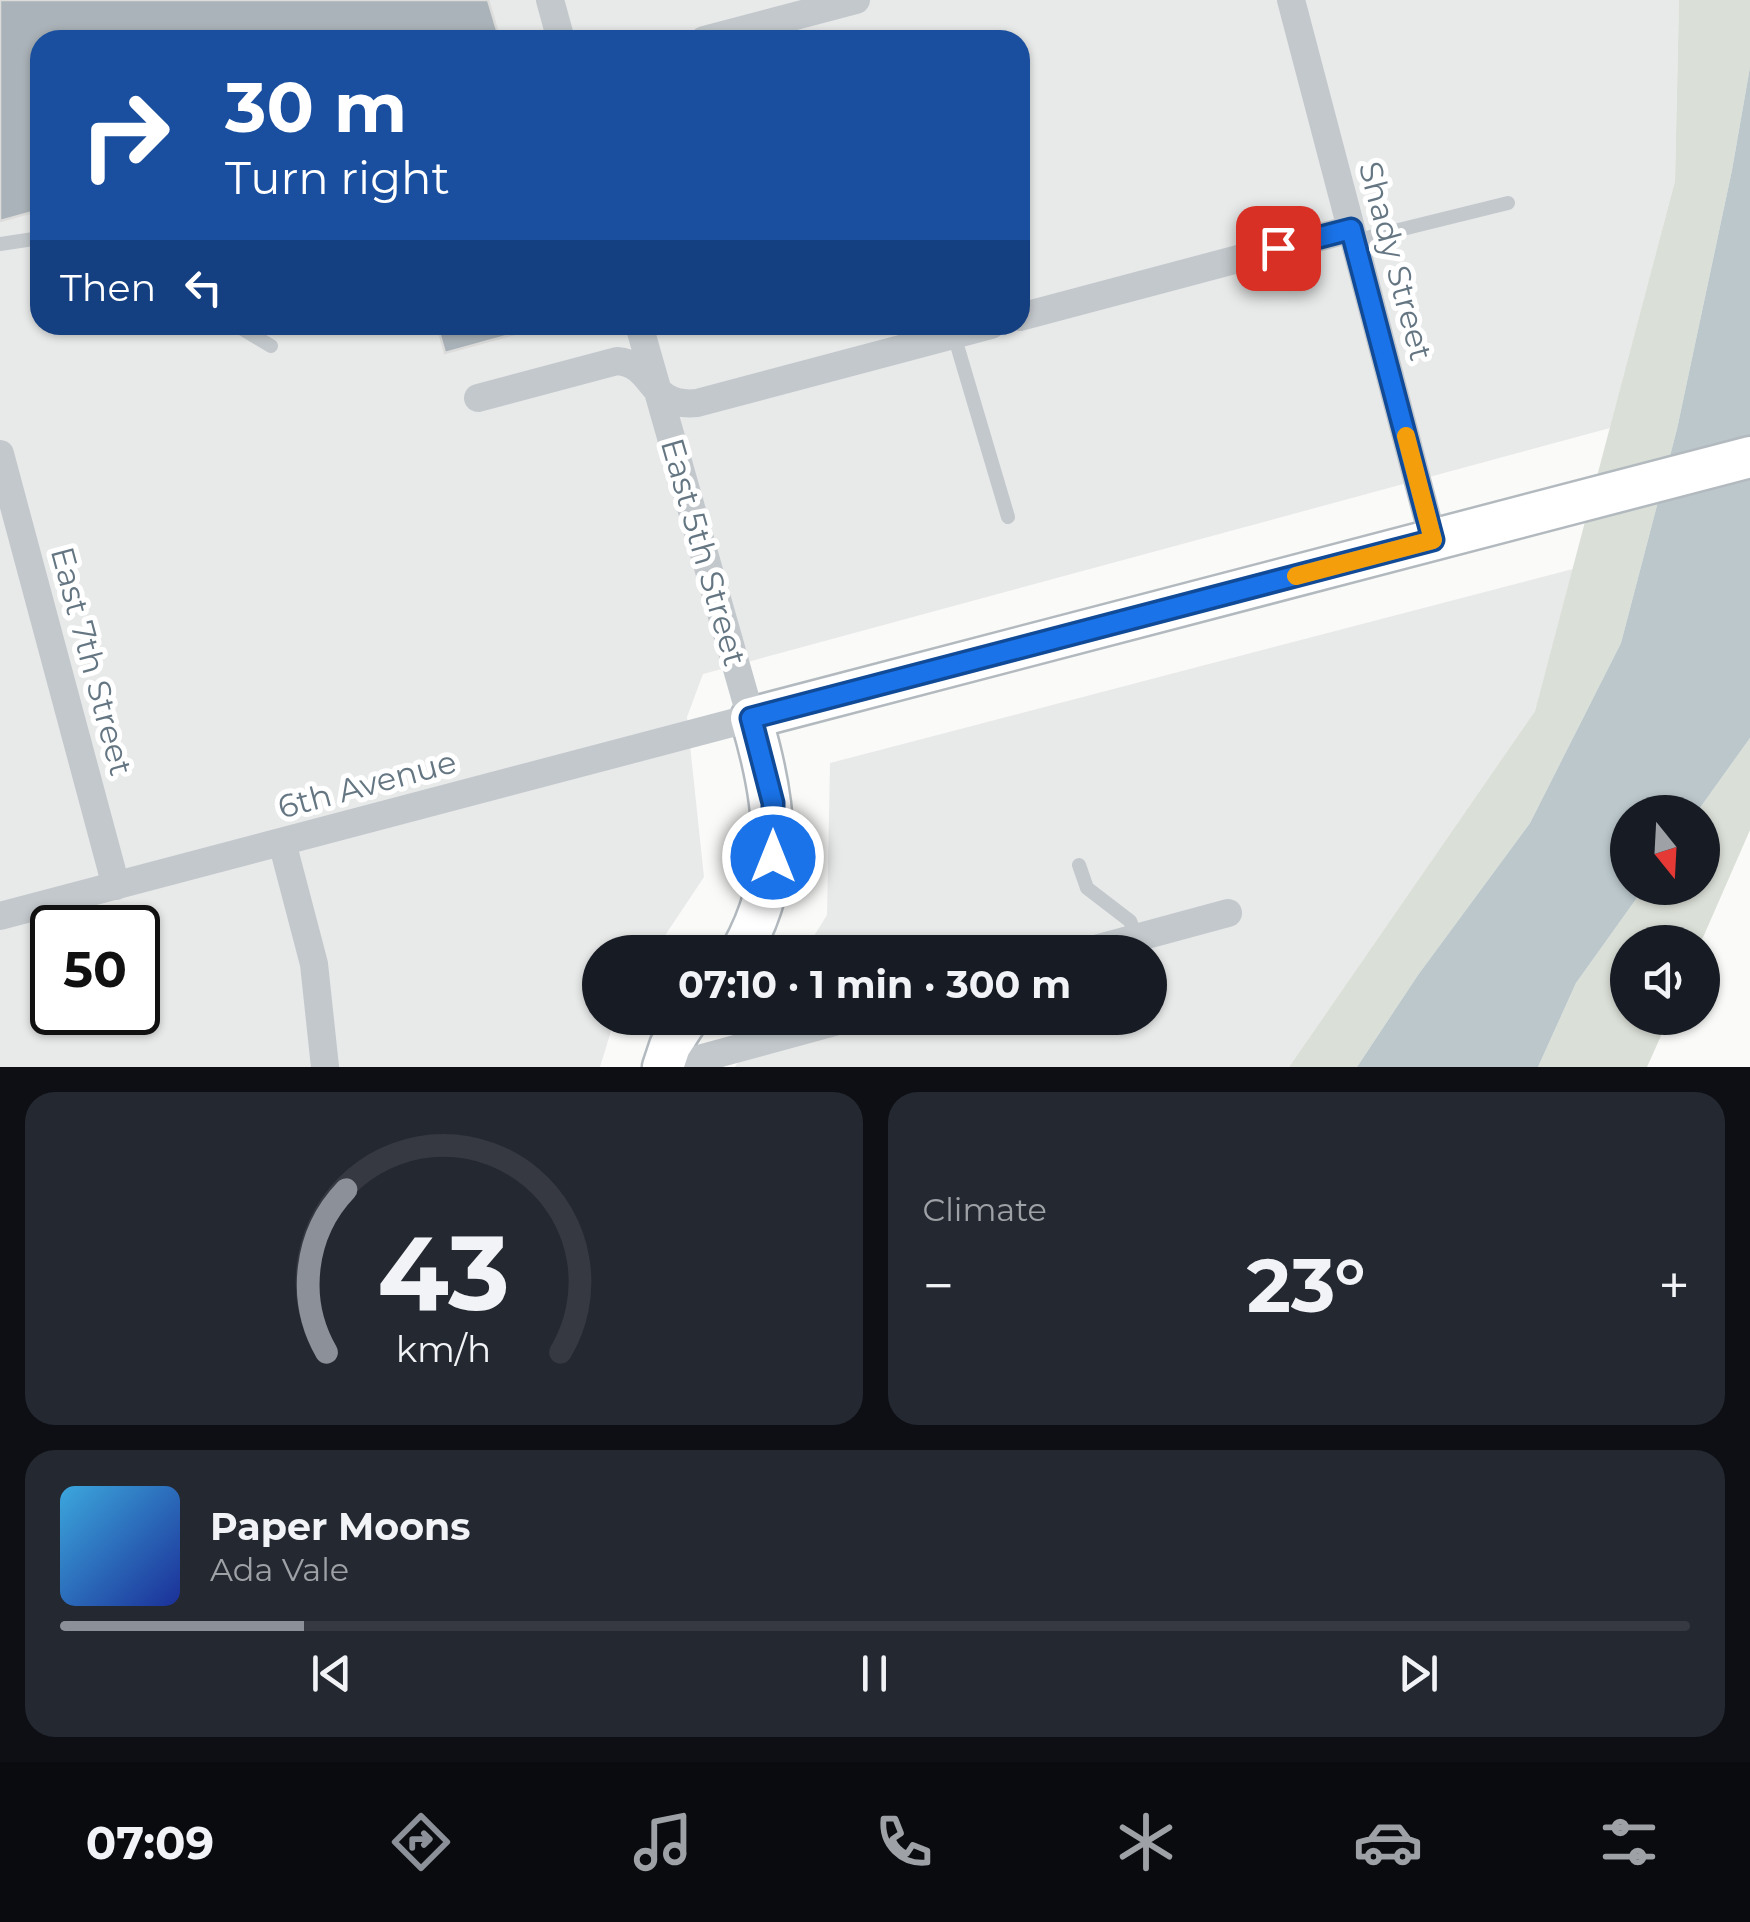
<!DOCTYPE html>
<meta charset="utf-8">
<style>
body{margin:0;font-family:Montserrat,sans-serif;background:#242831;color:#f1f3f6;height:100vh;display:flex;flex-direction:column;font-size:38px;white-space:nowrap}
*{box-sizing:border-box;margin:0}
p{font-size:32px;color:#9ea1a6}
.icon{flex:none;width:55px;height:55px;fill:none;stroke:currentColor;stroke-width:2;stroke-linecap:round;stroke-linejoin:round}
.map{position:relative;height:1067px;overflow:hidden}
.drawer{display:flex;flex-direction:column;gap:25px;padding:25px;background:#0d0f14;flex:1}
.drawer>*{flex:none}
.top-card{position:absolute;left:30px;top:30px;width:1000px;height:305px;border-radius:30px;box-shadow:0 2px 8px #0004;background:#1a4fa0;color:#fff;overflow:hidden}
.needle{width:65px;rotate:162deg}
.buttons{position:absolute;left:1610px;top:795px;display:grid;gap:20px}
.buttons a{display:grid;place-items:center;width:110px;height:110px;border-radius:50%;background:#171b24;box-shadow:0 2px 8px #0004;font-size:50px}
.speed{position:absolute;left:30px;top:905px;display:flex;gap:20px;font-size:50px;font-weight:700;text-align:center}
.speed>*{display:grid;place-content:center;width:130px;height:130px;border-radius:50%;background:#171b24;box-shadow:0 2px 8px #0004;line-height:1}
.speed .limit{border:5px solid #111;border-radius:15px;background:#fff;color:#111}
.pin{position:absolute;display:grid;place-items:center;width:85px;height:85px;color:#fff;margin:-42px;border-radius:20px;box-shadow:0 5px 15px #0006}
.me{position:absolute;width:110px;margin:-55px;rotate:0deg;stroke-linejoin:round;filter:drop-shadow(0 0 8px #0008)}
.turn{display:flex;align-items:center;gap:35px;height:210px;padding:0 30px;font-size:45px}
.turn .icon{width:130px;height:130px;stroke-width:2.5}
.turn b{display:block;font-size:70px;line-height:85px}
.then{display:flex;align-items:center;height:95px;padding:0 30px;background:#0003;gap:20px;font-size:38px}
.big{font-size:75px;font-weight:700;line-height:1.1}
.drawer .tile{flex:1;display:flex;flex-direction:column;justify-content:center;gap:15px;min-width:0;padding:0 35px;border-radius:30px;background:#242831}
.drawer .dial{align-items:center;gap:0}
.dial svg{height:260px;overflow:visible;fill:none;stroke:#363941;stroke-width:7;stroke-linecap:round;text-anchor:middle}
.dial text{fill:#f1f3f6;stroke:none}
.song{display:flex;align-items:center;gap:30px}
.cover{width:120px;height:120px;border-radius:15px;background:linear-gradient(135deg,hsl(200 70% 55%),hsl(230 70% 35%))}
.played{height:10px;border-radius:5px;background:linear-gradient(90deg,#8c9099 15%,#363941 15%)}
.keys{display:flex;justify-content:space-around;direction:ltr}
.heat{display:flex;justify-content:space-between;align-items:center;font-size:55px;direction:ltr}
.drawer .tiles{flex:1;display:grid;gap:25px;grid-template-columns:1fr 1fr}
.tile:last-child{grid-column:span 2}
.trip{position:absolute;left:582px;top:935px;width:585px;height:100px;border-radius:50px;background:#171b24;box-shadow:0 2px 8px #0004;font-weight:700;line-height:100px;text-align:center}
.tabs{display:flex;height:160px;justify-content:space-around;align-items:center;background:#090b0e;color:#9ea1a6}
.tabs .icon{width:70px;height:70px}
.tabs .current{color:#8c9099}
.tabs b{font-size:45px;color:#f1f3f6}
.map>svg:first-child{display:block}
.built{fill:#e8e9e9;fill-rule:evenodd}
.green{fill:#dadfd7}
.water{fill:#bbc7cb}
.building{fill:#aab3b9;stroke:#dcdcda;stroke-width:2.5}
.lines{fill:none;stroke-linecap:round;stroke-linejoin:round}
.secondary-casing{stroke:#b3babf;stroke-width:45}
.lane{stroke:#c3c8cc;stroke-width:14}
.street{stroke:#c3c8cc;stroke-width:28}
.secondary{stroke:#fff;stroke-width:40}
.route-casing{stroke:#114b97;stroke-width:25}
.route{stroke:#1a73e8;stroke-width:18}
.slow{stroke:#f59e0b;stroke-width:18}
.labels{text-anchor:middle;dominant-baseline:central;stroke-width:10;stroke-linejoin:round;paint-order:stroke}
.street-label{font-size:32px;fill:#657683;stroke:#fff}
</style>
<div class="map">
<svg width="1750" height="1067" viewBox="0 0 1750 1067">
<rect width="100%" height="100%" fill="#fafaf8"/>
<!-- built -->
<path class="built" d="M0 0H1679L1675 181 1610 428 703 674 687 717 704 877 654 952H600V1018H615L600 1067H0ZM40 40H1020V325H40ZM52 928H138V1012H52Z
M1573 569 1535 711 1289 1067H735L765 1018H1150V952H804L827 915 830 763Z"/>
<!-- green -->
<path class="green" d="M1679 0H1750V67L1732 170 1677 429 1621 643 1530 823 1418 975 1357 1067H1289L1535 711 1675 181Z
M1750 738V830L1701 942H1628V1018H1669L1647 1067H1538L1576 983 1644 888H1702V812H1697Z"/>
<!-- water -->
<path class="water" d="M1750 67V738L1697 812H1628V888H1644L1576 983 1538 1067H1357L1418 975 1530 823 1621 643 1677 429 1732 170Z"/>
<!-- building -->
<path class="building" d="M0 0H488L500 40H40V210L0 221Z
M437 325H547L445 353Z"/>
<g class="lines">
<!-- secondary casing -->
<g class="secondary-casing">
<path id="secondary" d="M741 952C786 872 776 802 751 718L1750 457
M663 1067 670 1046 688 1018"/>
</g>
<!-- lane -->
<path class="lane" d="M785 19 792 40
M1354 241 1508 203
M0 244 40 238
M236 325 271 346
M954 335 1008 517
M1079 865 1087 888 1130 921 1137 938"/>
<!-- street -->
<path class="street" d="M550 0 561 40
M1291 0 1433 540
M704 40 856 0
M1020 317 1351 229
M478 398 617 361C656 364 647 408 697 403L991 325
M0 454 116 886
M282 842 314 964 325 1067
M0 916 751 718 639 325
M1084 952 1228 913
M669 1067 849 1018"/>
<!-- secondary -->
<use href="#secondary" class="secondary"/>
</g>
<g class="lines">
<!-- route casing -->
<g class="route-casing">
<path id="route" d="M773 857V803L751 718 1433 540 1351 229 1278 248"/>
</g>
<!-- route -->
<use href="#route" class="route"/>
<!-- slow -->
<path class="slow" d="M1296 576 1433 540 1406 436"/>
</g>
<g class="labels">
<!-- street labels -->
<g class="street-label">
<text transform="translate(1396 261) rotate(75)">Shady Street</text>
<text transform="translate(704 552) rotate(74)">East 5th Street</text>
<text transform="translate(92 661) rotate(75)">East 7th Street</text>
<text transform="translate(367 784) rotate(-15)">6th Avenue</text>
</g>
</g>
</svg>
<div class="buttons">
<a><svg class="needle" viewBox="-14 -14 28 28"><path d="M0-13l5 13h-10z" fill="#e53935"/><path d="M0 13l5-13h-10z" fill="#9ea1a6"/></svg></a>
<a><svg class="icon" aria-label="sound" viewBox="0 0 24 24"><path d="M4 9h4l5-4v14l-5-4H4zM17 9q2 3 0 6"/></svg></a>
</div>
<div class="speed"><div class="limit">50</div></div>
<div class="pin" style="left:1278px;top:248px;background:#d93025"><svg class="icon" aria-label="arrive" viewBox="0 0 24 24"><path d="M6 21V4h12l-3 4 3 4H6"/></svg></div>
<svg class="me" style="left:773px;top:857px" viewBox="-20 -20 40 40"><circle r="17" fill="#1a73e8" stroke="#fff" stroke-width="3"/><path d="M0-11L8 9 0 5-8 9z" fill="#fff"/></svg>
<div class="trip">07:10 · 1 min · 300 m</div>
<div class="top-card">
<div class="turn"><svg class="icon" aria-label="right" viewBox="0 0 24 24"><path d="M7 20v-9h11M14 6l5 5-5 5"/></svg><div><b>30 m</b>Turn right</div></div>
<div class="then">Then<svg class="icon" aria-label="left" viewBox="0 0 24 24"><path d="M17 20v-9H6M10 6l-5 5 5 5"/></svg></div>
</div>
</div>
<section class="drawer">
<div class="tiles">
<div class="tile dial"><svg viewBox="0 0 100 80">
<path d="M14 69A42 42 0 1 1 86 69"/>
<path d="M14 69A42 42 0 0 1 20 19" stroke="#8c9099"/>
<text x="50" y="56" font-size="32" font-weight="700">43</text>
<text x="50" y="72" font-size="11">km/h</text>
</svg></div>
<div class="tile"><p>Climate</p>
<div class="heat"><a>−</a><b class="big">23°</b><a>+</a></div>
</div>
<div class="tile">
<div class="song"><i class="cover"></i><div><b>Paper Moons</b><p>Ada Vale</p></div></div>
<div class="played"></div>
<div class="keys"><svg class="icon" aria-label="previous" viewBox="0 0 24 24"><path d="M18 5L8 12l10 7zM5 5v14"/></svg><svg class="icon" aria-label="pause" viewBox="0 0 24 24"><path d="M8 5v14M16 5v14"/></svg><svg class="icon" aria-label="next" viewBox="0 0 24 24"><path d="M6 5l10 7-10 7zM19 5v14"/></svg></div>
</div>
</div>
</section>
<nav class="tabs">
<b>07:09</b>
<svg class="icon current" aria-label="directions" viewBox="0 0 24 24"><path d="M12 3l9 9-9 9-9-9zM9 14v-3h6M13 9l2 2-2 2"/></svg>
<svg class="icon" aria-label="music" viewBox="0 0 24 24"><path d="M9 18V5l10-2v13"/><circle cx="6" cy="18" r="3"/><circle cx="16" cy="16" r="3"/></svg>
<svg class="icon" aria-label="phone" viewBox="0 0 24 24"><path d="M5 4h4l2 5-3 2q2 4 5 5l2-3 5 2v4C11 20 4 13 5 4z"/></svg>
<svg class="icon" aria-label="climate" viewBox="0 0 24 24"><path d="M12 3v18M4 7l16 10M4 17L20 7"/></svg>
<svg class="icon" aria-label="car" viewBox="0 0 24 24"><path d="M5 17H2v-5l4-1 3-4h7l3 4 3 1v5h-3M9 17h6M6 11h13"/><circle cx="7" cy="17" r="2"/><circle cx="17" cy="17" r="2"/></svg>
<svg class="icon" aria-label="filters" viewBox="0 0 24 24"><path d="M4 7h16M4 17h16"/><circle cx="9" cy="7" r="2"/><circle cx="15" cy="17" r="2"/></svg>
</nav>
